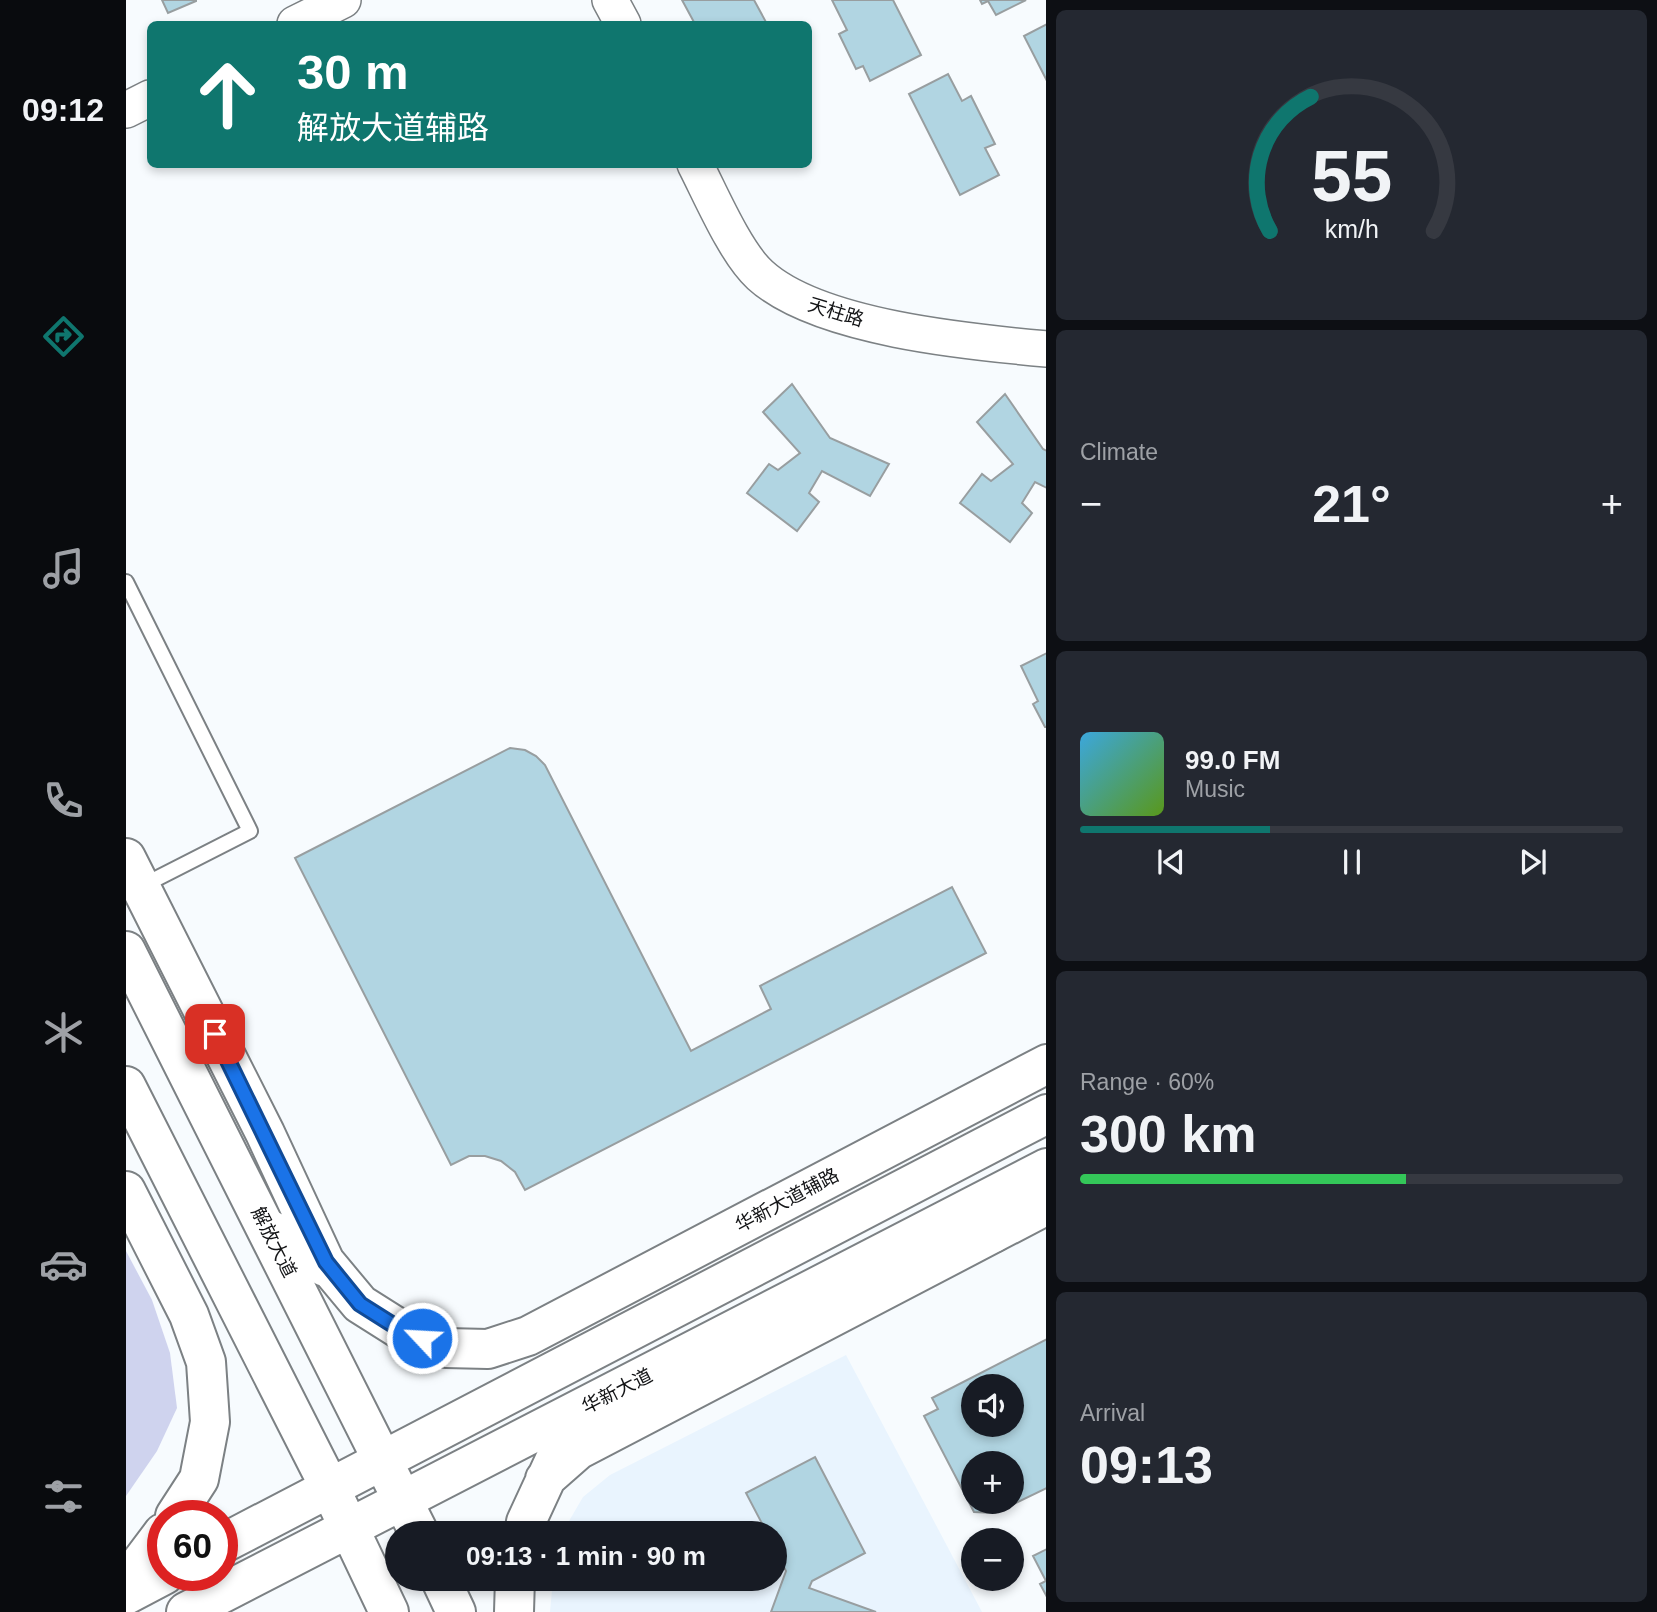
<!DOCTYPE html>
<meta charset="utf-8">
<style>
body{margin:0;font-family:Helvetica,"Noto Sans SC",sans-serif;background:#242831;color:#f1f3f6;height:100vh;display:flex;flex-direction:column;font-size:26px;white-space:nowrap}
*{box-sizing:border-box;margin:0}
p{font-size:23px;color:#9ea1a6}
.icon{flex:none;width:38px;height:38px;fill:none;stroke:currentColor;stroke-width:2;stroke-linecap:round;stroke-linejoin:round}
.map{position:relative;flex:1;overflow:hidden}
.drawer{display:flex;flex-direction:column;gap:10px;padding:10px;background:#0d0f14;width:611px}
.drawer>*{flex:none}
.top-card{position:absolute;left:21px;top:21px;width:665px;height:147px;border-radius:10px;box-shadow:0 4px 10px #0003;background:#0f766e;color:#fff;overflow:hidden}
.fabs{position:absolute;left:835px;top:1374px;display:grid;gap:14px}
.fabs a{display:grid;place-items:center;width:63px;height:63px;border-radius:50%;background:#171b24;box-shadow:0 4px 10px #0003;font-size:35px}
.speed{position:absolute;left:21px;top:1500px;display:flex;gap:14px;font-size:35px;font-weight:700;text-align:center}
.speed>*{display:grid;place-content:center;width:91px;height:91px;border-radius:50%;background:#171b24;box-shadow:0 4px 10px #0003;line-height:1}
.speed .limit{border:10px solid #d22;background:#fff;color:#111}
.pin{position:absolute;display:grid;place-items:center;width:60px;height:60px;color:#fff;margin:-30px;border-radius:14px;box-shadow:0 4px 10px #0006}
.me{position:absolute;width:77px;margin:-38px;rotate:295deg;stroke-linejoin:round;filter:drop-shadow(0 0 5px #0008)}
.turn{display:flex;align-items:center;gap:24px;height:147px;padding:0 35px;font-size:32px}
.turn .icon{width:91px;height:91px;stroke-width:2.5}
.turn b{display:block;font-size:49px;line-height:60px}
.big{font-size:52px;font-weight:600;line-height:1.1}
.drawer .widget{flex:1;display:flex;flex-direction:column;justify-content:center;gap:10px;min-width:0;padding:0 24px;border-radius:10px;background:#242831}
.drawer .dial{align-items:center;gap:0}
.dial svg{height:182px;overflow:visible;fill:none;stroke:#363941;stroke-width:7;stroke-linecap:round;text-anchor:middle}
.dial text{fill:#f1f3f6;stroke:none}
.song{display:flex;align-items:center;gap:21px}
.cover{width:84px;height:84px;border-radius:10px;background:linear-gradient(135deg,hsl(200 70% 55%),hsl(90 70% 35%))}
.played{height:7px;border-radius:4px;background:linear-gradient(90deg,#0f766e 35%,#363941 35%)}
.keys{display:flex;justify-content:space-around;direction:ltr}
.heat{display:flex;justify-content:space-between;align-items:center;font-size:38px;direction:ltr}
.charge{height:10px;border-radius:5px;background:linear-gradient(90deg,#34c759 60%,#363941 0)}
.trip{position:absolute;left:259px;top:1521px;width:402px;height:70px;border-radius:35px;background:#171b24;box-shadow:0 4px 10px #0003;font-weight:600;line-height:70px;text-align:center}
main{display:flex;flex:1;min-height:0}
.dock{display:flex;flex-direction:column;width:126px;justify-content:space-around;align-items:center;background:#090b0e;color:#9ea1a6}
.dock .icon{width:49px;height:49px}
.dock .on{color:#0f766e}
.dock b{font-size:32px;color:#f1f3f6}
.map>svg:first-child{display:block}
.built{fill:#e9f4fe}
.green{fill:#cfd3ee}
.building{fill:#b1d5e2;stroke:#989ea0;stroke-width:2;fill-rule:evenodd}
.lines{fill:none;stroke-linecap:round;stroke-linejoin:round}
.service-casing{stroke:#7c8184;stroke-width:18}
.tertiary-casing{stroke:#7c8184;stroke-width:38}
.primary-casing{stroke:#7c8184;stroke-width:42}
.trunk-casing{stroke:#7c8184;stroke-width:42}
.service{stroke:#fff;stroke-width:14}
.tertiary{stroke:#fff;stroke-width:35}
.primary{stroke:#fff;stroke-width:38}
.trunk{stroke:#fff;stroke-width:38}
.route-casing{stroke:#114b97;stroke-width:18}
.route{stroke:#1a73e8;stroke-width:12}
.labels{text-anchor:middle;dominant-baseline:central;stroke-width:5;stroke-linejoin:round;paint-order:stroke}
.street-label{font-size:19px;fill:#131416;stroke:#fff}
</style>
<main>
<nav class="dock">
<b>09:12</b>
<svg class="icon on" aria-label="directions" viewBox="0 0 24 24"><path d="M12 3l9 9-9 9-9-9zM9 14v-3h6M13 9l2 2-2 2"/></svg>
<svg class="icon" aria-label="music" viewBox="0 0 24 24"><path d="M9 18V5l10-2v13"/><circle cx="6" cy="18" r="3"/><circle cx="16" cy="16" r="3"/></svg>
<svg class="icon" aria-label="phone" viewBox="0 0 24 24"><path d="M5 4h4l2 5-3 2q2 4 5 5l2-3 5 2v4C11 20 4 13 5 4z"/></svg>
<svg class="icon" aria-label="climate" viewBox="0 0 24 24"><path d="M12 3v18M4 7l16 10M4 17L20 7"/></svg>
<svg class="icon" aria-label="car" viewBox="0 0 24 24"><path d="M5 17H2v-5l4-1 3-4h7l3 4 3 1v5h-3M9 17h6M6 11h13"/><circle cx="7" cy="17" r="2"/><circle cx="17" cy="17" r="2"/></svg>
<svg class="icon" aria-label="filters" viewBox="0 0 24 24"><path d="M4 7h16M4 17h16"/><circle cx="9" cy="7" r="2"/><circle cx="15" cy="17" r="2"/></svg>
</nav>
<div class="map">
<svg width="921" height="1612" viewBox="0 0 921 1612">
<rect width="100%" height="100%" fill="#f7fbfe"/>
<!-- built -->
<path class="built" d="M720 1355 856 1612H424L427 1579 649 1578V1533H436L457 1497 484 1475Z"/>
<!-- green -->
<path class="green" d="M0 1251 26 1300 44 1353 51 1408 31 1451 0 1496Z"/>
<!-- building -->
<path class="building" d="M36 0H70V1L42 13Z
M556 0H628L641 24H569Z
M706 0H767L795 55 744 81 737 66 730 69 713 34 721 30Z
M854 0H900L870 15 862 1 856 4Z
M921 24V81L898 36Z
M822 74 836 101 845 96 869 144 859 148 873 175 834 195 783 94Z
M666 384 704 438 763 464 744 496 696 471 683 493 693 502 671 531 621 493 643 464 652 470 674 453 637 412Z
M879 394 917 449 921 451V488L909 482 896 503 906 513 884 542 834 503 856 474 865 481 887 464 851 422Z
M921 653V727H919L907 704 912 701 895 666Z
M384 748 399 750 410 756 419 765 565 1051 645 1009 634 986 826 887 860 953 399 1190 389 1172 375 1161 359 1156H343L325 1165 169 858Z
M921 1339V1488L869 1513 848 1512 798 1416 812 1409 806 1398ZM847 1386H886V1424H847ZM847 1463H886V1502H847Z
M689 1457 739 1553 686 1581 683 1588 750 1612H645L660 1571 649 1550V1533H641L620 1493Z
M921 1549V1597L914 1584 920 1581 907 1556Z"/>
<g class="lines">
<!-- service casing -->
<g class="service-casing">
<path id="service" d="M0 582 124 831 16 886"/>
</g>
<!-- tertiary casing -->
<g class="tertiary-casing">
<path id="tertiary" d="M484 0 497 24
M169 24 217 0
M0 110 24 98
M569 164C585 195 609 252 634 275 692 328 843 342 921 349"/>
</g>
<!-- primary casing -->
<g class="primary-casing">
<path id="primary" d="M0 858 139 1133 199 1262V1267
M0 1191 63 1315 80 1362 84 1422 73 1479 49 1516
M140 1227 199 1262 234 1304 272 1328 320 1348 362 1349 402 1336 921 1064
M419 1479 452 1450 921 1205
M398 1533 400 1522 431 1455
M0 1582 37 1533
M388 1612 389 1578"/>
</g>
<!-- trunk casing -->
<g class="trunk-casing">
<path id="trunk" d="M0 951 293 1533
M0 1086 204 1488 263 1612
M853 1203 867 1233
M96 1544 921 1114
M314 1578 330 1612
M0 1595 38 1575
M60 1612 921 1168"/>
</g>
<!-- service -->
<use href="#service" class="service"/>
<!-- tertiary -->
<use href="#tertiary" class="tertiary"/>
<!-- primary -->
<use href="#primary" class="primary"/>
<!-- trunk -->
<use href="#trunk" class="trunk"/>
</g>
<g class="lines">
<!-- route casing -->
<g class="route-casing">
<path id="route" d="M89 1034 200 1262 234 1304 272 1328 296 1338"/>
</g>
<!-- route -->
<use href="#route" class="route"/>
</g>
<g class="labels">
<!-- street labels -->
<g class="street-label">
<text transform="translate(710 312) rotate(17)">天柱路</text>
<text transform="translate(661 1200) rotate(-28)">华新大道辅路</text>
<text transform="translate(148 1242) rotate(63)">解放大道</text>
<text transform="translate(491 1391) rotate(-27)">华新大道</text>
</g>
</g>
</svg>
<div class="fabs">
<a><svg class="icon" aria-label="sound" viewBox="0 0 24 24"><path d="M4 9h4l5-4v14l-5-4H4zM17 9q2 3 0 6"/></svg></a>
<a>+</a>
<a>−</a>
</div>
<div class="speed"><div class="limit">60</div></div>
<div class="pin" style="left:89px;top:1034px;background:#d93025"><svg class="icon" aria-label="arrive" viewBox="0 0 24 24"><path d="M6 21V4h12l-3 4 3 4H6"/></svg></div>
<svg class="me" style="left:296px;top:1338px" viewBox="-20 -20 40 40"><circle r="17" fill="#1a73e8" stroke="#fff" stroke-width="3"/><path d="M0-11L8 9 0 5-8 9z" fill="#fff"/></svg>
<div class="trip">09:13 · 1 min · 90 m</div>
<div class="top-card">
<div class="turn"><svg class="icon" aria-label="ahead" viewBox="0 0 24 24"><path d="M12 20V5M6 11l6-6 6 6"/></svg><div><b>30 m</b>解放大道辅路</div></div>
</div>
</div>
<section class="drawer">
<div class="widget dial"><svg viewBox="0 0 100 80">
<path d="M14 69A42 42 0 1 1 86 69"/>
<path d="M14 69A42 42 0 0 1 32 10" stroke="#0f766e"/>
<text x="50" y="56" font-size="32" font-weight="700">55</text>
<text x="50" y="72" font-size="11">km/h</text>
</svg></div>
<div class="widget"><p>Climate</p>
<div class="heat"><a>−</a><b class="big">21°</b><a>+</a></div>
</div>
<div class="widget">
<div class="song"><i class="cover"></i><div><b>99.0 FM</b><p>Music</p></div></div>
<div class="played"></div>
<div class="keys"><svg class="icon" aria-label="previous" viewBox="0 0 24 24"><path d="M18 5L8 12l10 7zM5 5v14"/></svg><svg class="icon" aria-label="pause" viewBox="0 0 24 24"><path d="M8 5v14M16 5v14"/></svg><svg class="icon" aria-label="next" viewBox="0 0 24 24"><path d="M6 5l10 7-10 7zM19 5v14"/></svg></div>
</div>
<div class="widget"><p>Range · 60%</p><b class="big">300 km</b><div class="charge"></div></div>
<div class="widget"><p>Arrival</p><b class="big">09:13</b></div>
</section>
</main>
